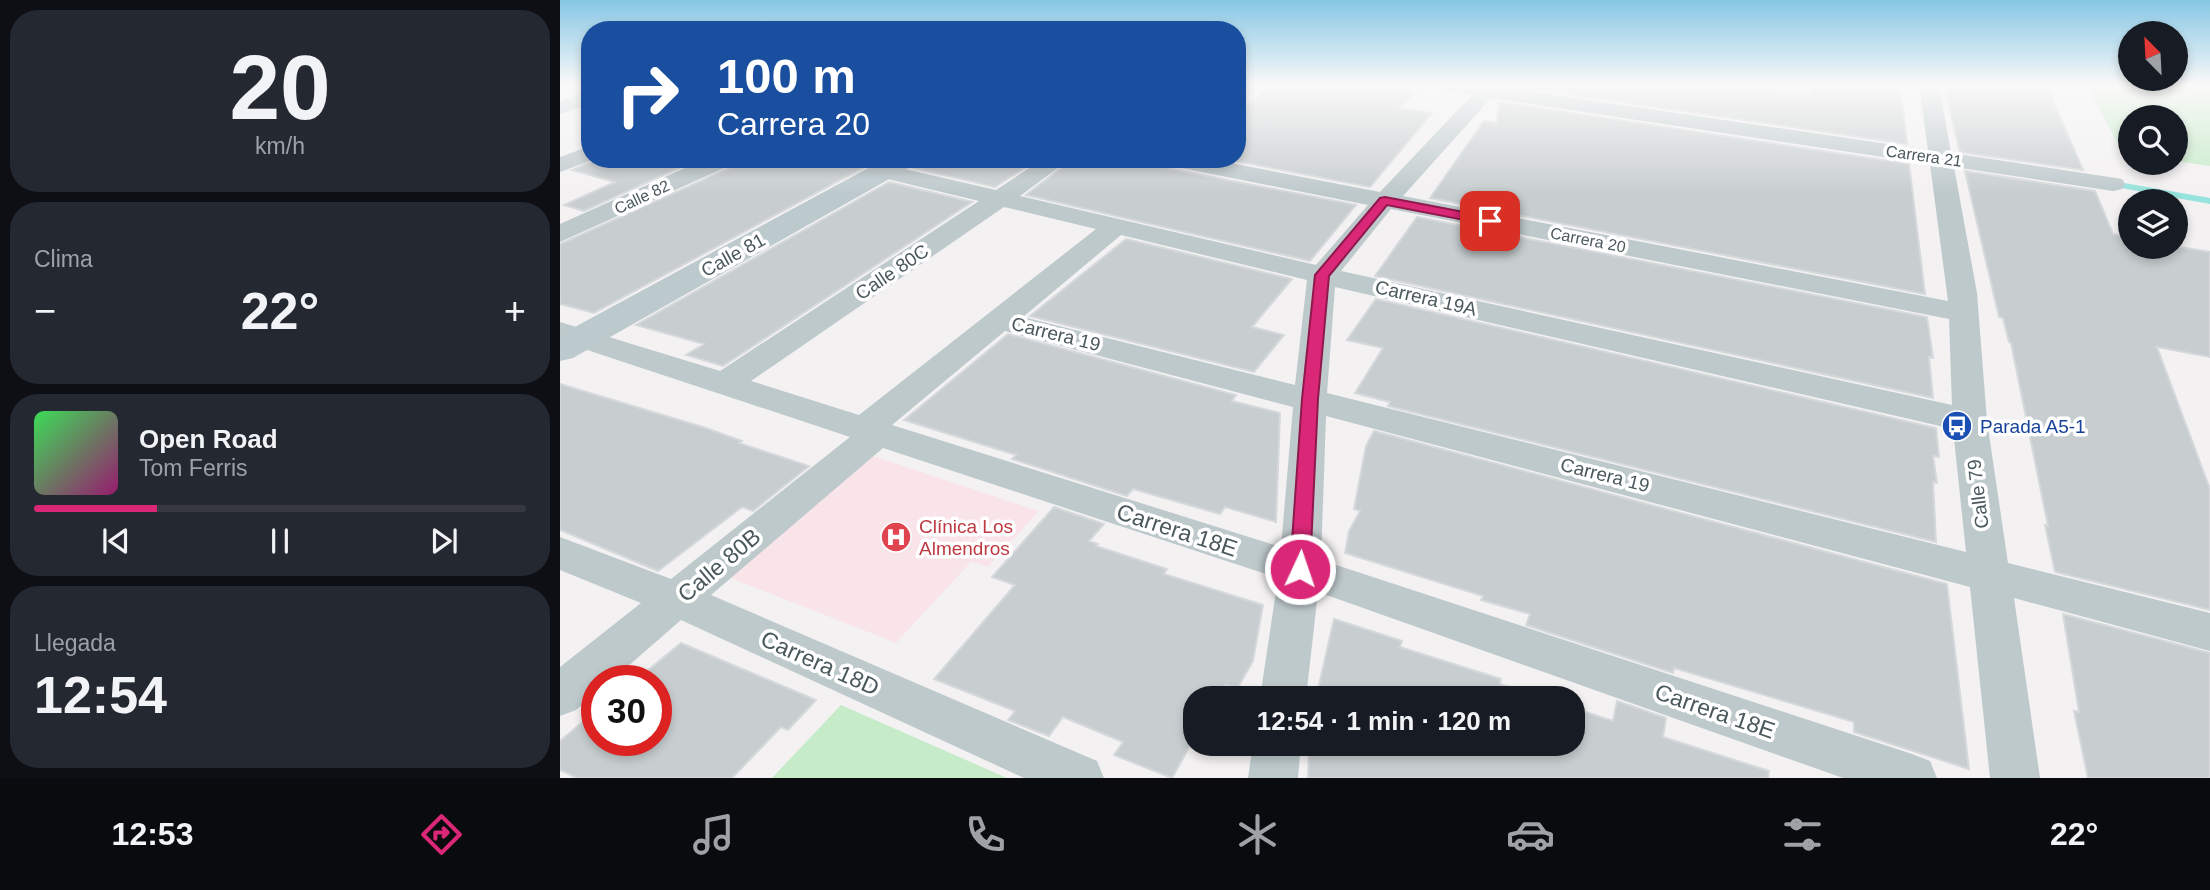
<!DOCTYPE html>
<html lang="es">
<meta charset="utf-8">
<style>
body{margin:0;font-family:Arial,sans-serif;background:#242831;color:#f1f3f6;height:100vh;display:flex;flex-direction:column;font-size:26px;white-space:nowrap}
*{box-sizing:border-box;margin:0}
p{font-size:23px;color:#9ea1a6}
.icon{flex:none;width:38px;height:38px;fill:none;stroke:currentColor;stroke-width:2;stroke-linecap:round;stroke-linejoin:round}
.map{position:relative;flex:1;overflow:hidden}
.panel{display:flex;flex-direction:column;gap:10px;padding:10px;background:#0d0f14;width:560px}
.panel>*{flex:none}
.guide{position:absolute;left:21px;top:21px;width:665px;height:147px;border-radius:28px;box-shadow:0 4px 10px #0003;background:#1a4fa0;color:#fff;overflow:hidden}
.needle{width:46px;rotate:336deg}
.controls{position:absolute;left:1558px;top:21px;display:grid;gap:14px}
.controls a{display:grid;place-items:center;width:70px;height:70px;border-radius:50%;background:#171b24;box-shadow:0 4px 10px #0003;font-size:35px}
.speed{position:absolute;left:21px;top:665px;display:flex;gap:14px;font-size:35px;font-weight:700;text-align:center}
.speed>*{display:grid;place-content:center;width:91px;height:91px;border-radius:50%;background:#171b24;box-shadow:0 4px 10px #0003;line-height:1}
.speed .limit{border:10px solid #d22;background:#fff;color:#111}
.pin{position:absolute;display:grid;place-items:center;width:60px;height:60px;color:#fff;margin:-30px;border-radius:14px;box-shadow:0 4px 10px #0006}
.me{position:absolute;width:77px;margin:-38px;rotate:3deg;stroke-linejoin:round;filter:drop-shadow(0 0 5px #0008)}
.turn{display:flex;align-items:center;gap:24px;height:147px;padding:0 21px;font-size:32px}
.turn .icon{width:91px;height:91px;stroke-width:2.5}
.turn b{display:block;font-size:49px;line-height:60px}
.big{font-size:52px;font-weight:700;line-height:1.1}
.panel .widget{flex:1;display:flex;flex-direction:column;justify-content:center;gap:10px;min-width:0;padding:0 24px;border-radius:28px;background:#242831}
.panel .dial{align-items:center;gap:0}
.dial b{font-size:91px;line-height:1}
.song{display:flex;align-items:center;gap:21px}
.cover{width:84px;height:84px;border-radius:10px;background:linear-gradient(135deg,hsl(130 70% 55%),hsl(320 70% 35%))}
.played{height:7px;border-radius:4px;background:linear-gradient(90deg,#db2777 25%,#363941 25%)}
.keys{display:flex;justify-content:space-around;direction:ltr}
.heat{display:flex;justify-content:space-between;align-items:center;font-size:38px;direction:ltr}
.trip{position:absolute;left:623px;top:686px;width:402px;height:70px;border-radius:28px;background:#171b24;box-shadow:0 4px 10px #0003;font-weight:700;line-height:70px;text-align:center}
.dock{display:flex;height:112px;justify-content:space-around;align-items:center;background:#090b0e;color:#9ea1a6}
.dock .icon{width:49px;height:49px}
.dock .active{color:#db2777}
.dock b{font-size:32px;color:#f1f3f6}
main{display:flex;flex:1;min-height:0}
.map>svg:first-child{display:block}
.medical{fill:#f9e5e9}
.green{fill:#c5ebc9}
.lines{fill:none;stroke-linecap:round;stroke-linejoin:round}
.stream{fill:#97e3dd;fill-rule:evenodd}
.building{fill:#c8ced0;stroke:#d6d9db;stroke-width:2}
.street{fill:#bec9cc;fill-rule:evenodd}
.secondary{fill:#bcc9cd;fill-rule:evenodd}
.route{fill:#db2777;stroke:#8e194d;stroke-width:2}
.labels{text-anchor:middle;dominant-baseline:central;stroke-width:7;stroke-linejoin:round;paint-order:stroke}
.far-street-label{font-size:16px;fill:#4b595c;stroke:#fff}
.street-label{font-size:19px;fill:#4b595c;stroke:#fff}
.transit-label{font-size:19px;fill:#164399;stroke:#fff;text-anchor:start}
.health-label{font-size:19px;fill:#be3a42;stroke:#fff;text-anchor:start}
.near-street-label{font-size:23px;fill:#4b595c;stroke:#fff}
</style>
<main>
<section class="panel">
<div class="widget dial"><b>20</b><p>km/h</p></div>
<div class="widget"><p>Clima</p>
<div class="heat"><a>−</a><b class="big">22°</b><a>+</a></div>
</div>
<div class="widget">
<div class="song"><i class="cover"></i><div><b>Open Road</b><p>Tom Ferris</p></div></div>
<div class="played"></div>
<div class="keys"><svg class="icon" aria-label="previous" viewBox="0 0 24 24"><path d="M18 5L8 12l10 7zM5 5v14"/></svg><svg class="icon" aria-label="pause" viewBox="0 0 24 24"><path d="M8 5v14M16 5v14"/></svg><svg class="icon" aria-label="next" viewBox="0 0 24 24"><path d="M6 5l10 7-10 7zM19 5v14"/></svg></div>
</div>
<div class="widget"><p>Llegada</p><b class="big">12:54</b></div>
</section>
<div class="map">
<svg width="1650" height="778" viewBox="0 0 1650 778">
<rect width="100%" height="100%" fill="#f3f1f2"/>
<!-- medical -->
<path class="medical" d="M313 456 479 511 428 567 411 562 336 643 168 577Z"/>
<!-- green -->
<path class="green" d="M1527 85H1650V166L1615 161V117H1570V155L1563 154Z
M281 705 447 778H212Z"/>
<g class="lines">
<!-- stream -->
<path class="stream" d="M1553 181 1650 198V204L1550 186 1549 184Z"/>
</g>
<!-- building -->
<path class="building" d="M712 85H823L857 90 839 108 872 113 810 187 665 159H677V114Z
M945 85H1164L1251 96V85H1340L1347 144Z
M1384 85H1486L1523 170 1400 152Z
M939 102 1349 164 1365 294 870 198 924 121 937 123Z
M37 159H138L24 211 4 205 55 182 12 170Z
M178 159H319L34 313 0 304V244L174 166Z
M360 159H478L435 187 353 168Z
M513 159H599L603 167 611 169 796 205 750 261 466 195Z
M1405 171 1535 191 1553 234 1570 237V247L1615 246 1650 252V357L1597 347 1650 489V610L1495 572 1485 525 1488 526 1451 343 1449 342 1443 318 1439 317Z
M329 182 412 202 163 366 126 355 144 344 76 325Z
M857 217 1367 317 1373 358 1369 357 1373 398 815 276Z
M566 239 732 279 692 327 724 335 694 372 470 316Z
M816 299 1376 428 1379 457 1373 456 1377 483 1373 482 1376 542 828 406 830 402 795 393 823 348 787 340Z
M448 334 676 395 672 401 720 413 716 522 665 507 660 514 573 489 567 496 452 459 456 455 344 420Z
M0 384 146 428 182 441 179 443 249 466 193 511 182 507 98 571 0 530Z
M814 431 1387 584 1409 769 1294 732V722L1114 668 1113 673 966 625 970 614 921 600 923 596 785 553 789 531 800 511 794 509 806 446Z
M494 507 544 524 529 541 538 544 536 546 607 569 604 574 703 605 693 661 677 689 666 685 658 698H635V737L612 778 554 755 563 742 503 717 489 736 448 720 455 711 374 679 455 585 432 577Z
M1503 614 1650 653V778H1528L1514 711 1519 712Z
M774 619 842 641 840 647 941 679 940 684 984 698H756Z
M121 643 256 700 228 730 221 727 172 778H17L0 770V741L28 717 31 719 37 714V740H96V681H75Z
M1057 701 1106 718 1103 737 1209 771 1208 778H748L749 744H1013V708L1053 721Z"/>
<g class="lines">
<!-- street -->
<path class="street" d="M875 85H942L941 87 1368 150 1359 85H1379L1391 153 1562 179 1565 184 1562 189 1553 191 1394 167 1417 293 1427 421 1448 563 1650 613V651L1454 598 1480 778H1430L1410 587 766 416 761 560 1352 754 1370 761 1377 778H1283L758 592 746 698H700L718 578 323 448 151 595 537 761 544 778H464L121 620 51 681H37V693L16 710 0 716V667L81 603 0 570V537L111 579 290 437 0 341V322L160 371 419 201 315 176 311 171 315 166 323 164 436 190 483 159H510L460 196 756 265 808 205 612 166 604 164 601 159H650L820 192 912 95 878 89ZM931 98 1370 164 1388 301 843 196ZM444 207 536 229 299 415 191 381ZM831 209 1389 319 1392 405 781 271ZM561 235 747 280 735 385 463 317ZM775 287 1393 429 1406 552 767 393ZM445 331 733 407 721 547 332 425Z
M30 91V104L0 114V101Z
M30 146V159H35L0 172V157Z
M145 159H176L173 164 0 242V224Z
M693 744H741L738 778H688Z"/>
<!-- secondary -->
<path class="secondary" d="M325 159H358L354 165 13 358 0 361V335Z"/>
</g>
<!-- sky -->
<linearGradient id="sky" x2="0" y2="1"><stop stop-color="#87c7e4"/><stop offset="0.44" stop-color="#faf9f9"/><stop offset="1" stop-color="#faf9f9" stop-opacity="0"/></linearGradient>
<rect width="1650" height="194" fill="url(#sky)"/>
<!-- route -->
<path class="route" d="M825 197 930 217 936 221 930 225 827 205 769 276 758 399 750 569 747 575 740 577 733 575 730 569 742 399 755 275 820 198Z"/>
<!-- icons -->
<defs>
<g id="bus-disc" transform="scale(1.575)"><circle r="9.5" fill="#1a4fb4" stroke="#fff"/><path d="M-5-6H5V4H4V6H2V4H-2V6H-4V4H-5ZM-3.5-4V0h7V-4ZM-3.5 1.2v1.5H-2V1.2ZM2 1.2v1.5H3.5V1.2Z" fill="#fff"/></g>
<g id="hospital-disc" transform="scale(1.575)"><circle r="9.5" fill="#e0444e" stroke="#fff"/><path d="M-5-5h3v3.5h4V-5h3V5h-3V1.5h-4V5h-3Z" fill="#fff"/></g>
</defs>
<g fill-rule="evenodd">
<use href="#bus-disc" x="1397" y="426"/>
<use href="#hospital-disc" x="336" y="537"/>
</g>
<g class="labels">
<!-- far-street labels -->
<g class="far-street-label">
<text transform="translate(1364 156) rotate(8)">Carrera 21</text>
<text transform="translate(82 197) rotate(-25)">Calle 82</text>
<text transform="translate(1028 240) rotate(11)">Carrera 20</text>
</g>
<!-- street labels -->
<g class="street-label">
<text transform="translate(173 255) rotate(-29)">Calle 81</text>
<text transform="translate(332 272) rotate(-34)">Calle 80C</text>
<text transform="translate(866 298) rotate(13)">Carrera 19A</text>
<text transform="translate(496 334) rotate(14)">Carrera 19</text>
<text transform="translate(1045 475) rotate(14)">Carrera 19</text>
<text transform="translate(1418 494) rotate(-97)">Calle 79</text>
</g>
<!-- transit labels -->
<g class="transit-label">
<text x="1420" y="426">Parada A5-1</text>
</g>
<!-- health labels -->
<g class="health-label">
<text x="359" y="526">Clínica Los<tspan x="359" dy="22">Almendros</tspan></text>
</g>
<!-- near-street labels -->
<g class="near-street-label">
<text transform="translate(617 530) rotate(18)">Carrera 18E</text>
<text transform="translate(159 565) rotate(-40)">Calle 80B</text>
<text transform="translate(260 663) rotate(24)">Carrera 18D</text>
<text transform="translate(1155 711) rotate(19)">Carrera 18E</text>
</g>
</g>
</svg>
<div class="controls">
<a><svg class="needle" viewBox="-14 -14 28 28"><path d="M0-13l5 13h-10z" fill="#e53935"/><path d="M0 13l5-13h-10z" fill="#9ea1a6"/></svg></a>
<a><svg class="icon" aria-label="search" viewBox="0 0 24 24"><circle cx="10" cy="10" r="6"/><path d="M15 15l6 6"/></svg></a>
<a><svg class="icon" aria-label="layers" viewBox="0 0 24 24"><path d="M12 4l9 5-9 5-9-5zM3 14l9 5 9-5"/></svg></a>
</div>
<div class="speed"><div class="limit">30</div></div>
<div class="pin" style="left:930px;top:221px;background:#d93025"><svg class="icon" aria-label="arrive" viewBox="0 0 24 24"><path d="M6 21V4h12l-3 4 3 4H6"/></svg></div>
<svg class="me" style="left:740px;top:569px" viewBox="-20 -20 40 40"><circle r="17" fill="#db2777" stroke="#fff" stroke-width="3"/><path d="M0-11L8 9 0 5-8 9z" fill="#fff"/></svg>
<div class="trip">12:54 · 1 min · 120 m</div>
<div class="guide">
<div class="turn"><svg class="icon" aria-label="right" viewBox="0 0 24 24"><path d="M7 20v-9h11M14 6l5 5-5 5"/></svg><div><b>100 m</b>Carrera 20</div></div>
</div>
</div>
</main>
<nav class="dock">
<b>12:53</b>
<svg class="icon active" aria-label="directions" viewBox="0 0 24 24"><path d="M12 3l9 9-9 9-9-9zM9 14v-3h6M13 9l2 2-2 2"/></svg>
<svg class="icon" aria-label="music" viewBox="0 0 24 24"><path d="M9 18V5l10-2v13"/><circle cx="6" cy="18" r="3"/><circle cx="16" cy="16" r="3"/></svg>
<svg class="icon" aria-label="phone" viewBox="0 0 24 24"><path d="M5 4h4l2 5-3 2q2 4 5 5l2-3 5 2v4C11 20 4 13 5 4z"/></svg>
<svg class="icon" aria-label="climate" viewBox="0 0 24 24"><path d="M12 3v18M4 7l16 10M4 17L20 7"/></svg>
<svg class="icon" aria-label="car" viewBox="0 0 24 24"><path d="M5 17H2v-5l4-1 3-4h7l3 4 3 1v5h-3M9 17h6M6 11h13"/><circle cx="7" cy="17" r="2"/><circle cx="17" cy="17" r="2"/></svg>
<svg class="icon" aria-label="filters" viewBox="0 0 24 24"><path d="M4 7h16M4 17h16"/><circle cx="9" cy="7" r="2"/><circle cx="15" cy="17" r="2"/></svg>
<b>22°</b>
</nav>
